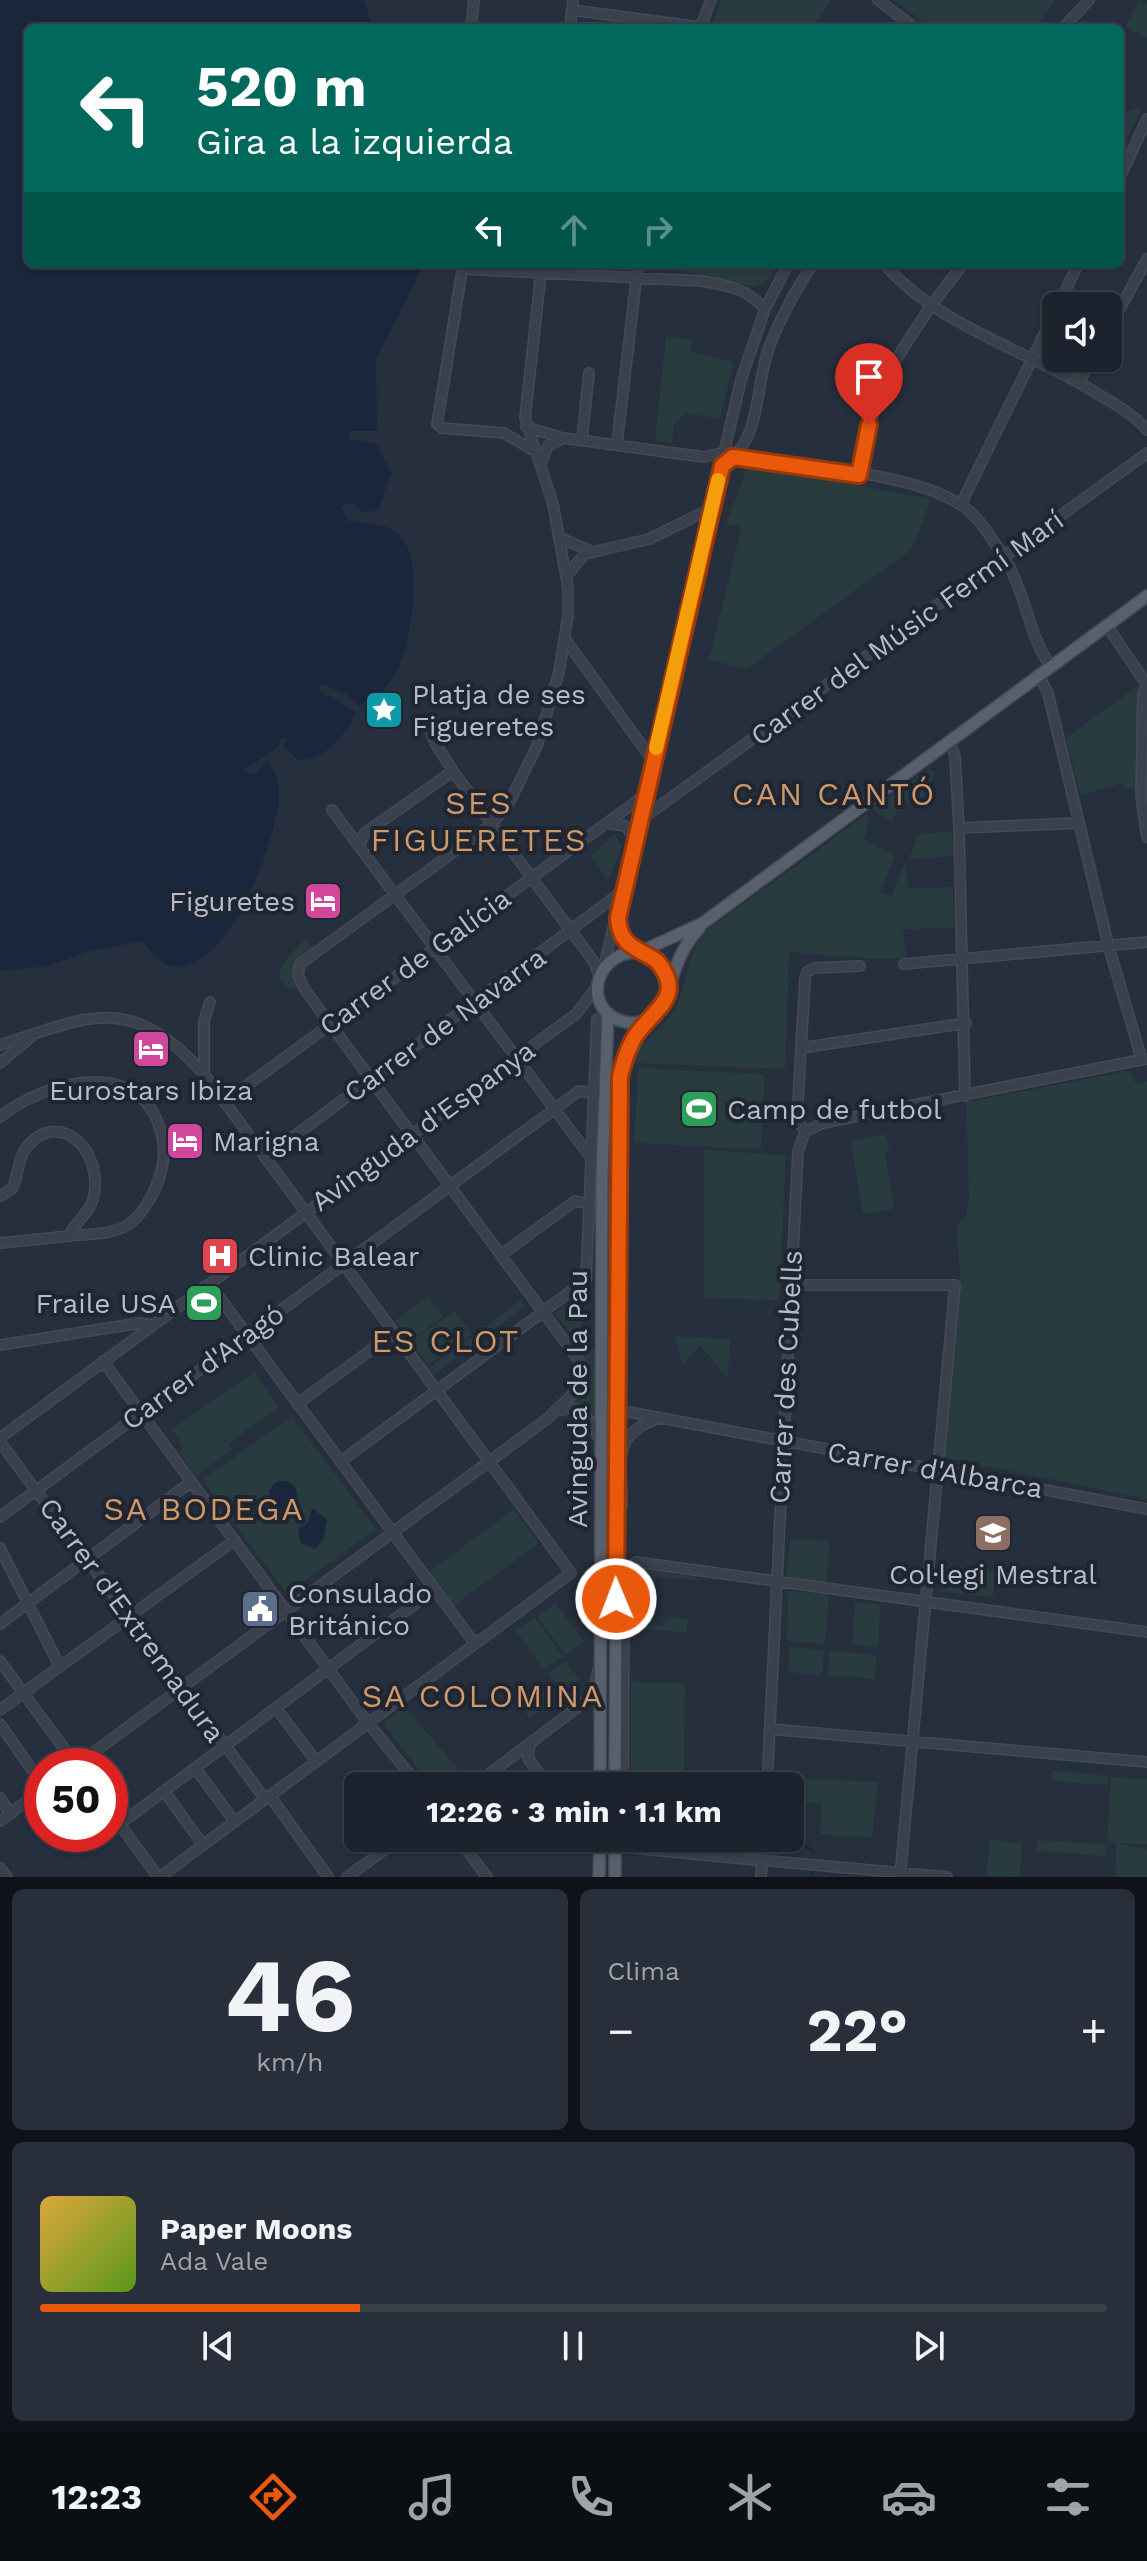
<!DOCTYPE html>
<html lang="es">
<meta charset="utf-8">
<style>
body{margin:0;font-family:"Work Sans",sans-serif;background:#292f3a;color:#f1f3f6;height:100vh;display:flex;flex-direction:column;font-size:30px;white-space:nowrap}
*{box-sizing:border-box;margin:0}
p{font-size:26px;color:#a0a4aa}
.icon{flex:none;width:44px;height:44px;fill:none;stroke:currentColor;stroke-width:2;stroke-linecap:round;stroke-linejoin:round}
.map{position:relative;height:1877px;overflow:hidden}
.details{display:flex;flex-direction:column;gap:12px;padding:12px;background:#0f1319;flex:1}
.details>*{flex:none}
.guide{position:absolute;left:24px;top:24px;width:1100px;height:244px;border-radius:12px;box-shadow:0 2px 6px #0004,0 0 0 2px #3a404a;background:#00695c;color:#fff;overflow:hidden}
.tools{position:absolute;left:1042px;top:292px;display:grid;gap:16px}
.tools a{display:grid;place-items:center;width:80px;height:80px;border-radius:12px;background:#1c232e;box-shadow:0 2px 6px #0004,0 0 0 2px #3a404a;font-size:40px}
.speed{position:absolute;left:24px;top:1748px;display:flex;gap:16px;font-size:40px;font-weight:700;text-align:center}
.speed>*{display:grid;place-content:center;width:104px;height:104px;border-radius:50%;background:#1c232e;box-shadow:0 2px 6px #0004,0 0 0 2px #3a404a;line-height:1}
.speed .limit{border:12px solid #d22;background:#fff;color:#111}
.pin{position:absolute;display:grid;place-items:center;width:68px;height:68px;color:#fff;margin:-82px -34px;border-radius:50% 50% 50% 0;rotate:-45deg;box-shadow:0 0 8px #0007}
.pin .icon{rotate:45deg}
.me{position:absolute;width:88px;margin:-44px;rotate:359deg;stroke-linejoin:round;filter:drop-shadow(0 0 6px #0008)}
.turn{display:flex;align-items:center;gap:28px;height:168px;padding:0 40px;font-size:36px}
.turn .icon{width:104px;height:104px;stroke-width:2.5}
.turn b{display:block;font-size:56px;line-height:68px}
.lanes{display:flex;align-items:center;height:76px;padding:0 40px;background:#0003;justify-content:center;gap:40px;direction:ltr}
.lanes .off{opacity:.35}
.big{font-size:60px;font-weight:700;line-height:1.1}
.details .widget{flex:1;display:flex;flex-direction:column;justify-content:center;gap:12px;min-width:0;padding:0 28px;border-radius:12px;background:#292f3a}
.details .dial{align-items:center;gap:0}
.dial b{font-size:104px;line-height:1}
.song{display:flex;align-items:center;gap:24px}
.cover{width:96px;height:96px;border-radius:12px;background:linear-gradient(135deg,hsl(40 70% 55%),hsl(90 70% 35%))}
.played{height:8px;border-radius:4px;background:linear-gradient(90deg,#ea580c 30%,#3a404a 30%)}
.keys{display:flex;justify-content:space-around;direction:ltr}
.heat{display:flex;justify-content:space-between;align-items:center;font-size:44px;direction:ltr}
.details .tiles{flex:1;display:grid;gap:12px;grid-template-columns:1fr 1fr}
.widget:last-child{grid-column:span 2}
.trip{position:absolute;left:344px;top:1772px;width:460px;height:80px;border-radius:12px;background:#1c232e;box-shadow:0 2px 6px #0004,0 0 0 2px #3a404a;font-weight:700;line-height:80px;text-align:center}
.tab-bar{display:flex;height:128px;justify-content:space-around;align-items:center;background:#0b0e12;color:#a0a4aa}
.tab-bar .icon{width:56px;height:56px}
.tab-bar .selected{color:#ea580c}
.tab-bar b{font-size:36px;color:#f1f3f6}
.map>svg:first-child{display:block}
.green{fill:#283b3e}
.water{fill:#19263b}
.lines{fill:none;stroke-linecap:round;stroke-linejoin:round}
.stream{stroke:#19263b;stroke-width:2}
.minor-casing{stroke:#434a56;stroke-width:12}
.major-casing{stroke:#434a56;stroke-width:14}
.minor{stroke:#3a414d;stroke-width:9}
.major{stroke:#58606d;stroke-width:11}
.route-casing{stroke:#983908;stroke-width:20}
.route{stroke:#ea580c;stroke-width:14}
.slow{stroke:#f59e0b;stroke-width:14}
.labels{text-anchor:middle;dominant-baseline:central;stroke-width:8;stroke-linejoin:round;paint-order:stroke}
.street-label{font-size:28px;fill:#b6bcc8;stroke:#1f2632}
.poi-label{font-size:28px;fill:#b6bcc8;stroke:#1f2632;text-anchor:start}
.quarter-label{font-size:32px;letter-spacing:2px;fill:#cf996a;stroke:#1f2632}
</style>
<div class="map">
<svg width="1147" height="1877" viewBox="0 0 1147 1877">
<rect width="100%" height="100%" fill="#262f3d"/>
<!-- green -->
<path class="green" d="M721 0H831L814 28H711Z
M893 0H1055L1034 28H932Z
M1139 0 1147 4V38L1125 27Z
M1142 108 1120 153V112Z
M641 264H778L767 281 754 287 689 272 640 269Z
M666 336 692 340 691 352 734 362 720 419 685 413 674 425 672 443 655 441Z
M748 465 931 499 912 549 747 669 709 660 742 526 726 525Z
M1140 684 1138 791 1120 784 1080 795 1066 738Z
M928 769 935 772 921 808 903 800 892 821 872 810Z
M867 814 869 822 864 840 895 856 880 892 891 896 906 861 908 889 953 887 954 928 903 929 906 958 875 959 789 952 785 1069 630 1063C639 1041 663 1030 674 1010 687 985 686 962 703 933Z
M952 832 953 856 909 859 918 834Z
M614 834 622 846 608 881 591 856Z
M305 938 316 951 295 974 298 986 294 990C260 978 296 951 305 938Z
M638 1068 765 1074 761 1149 634 1143Z
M1130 1071 1136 1084 1147 1081V1499L942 1457 960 1272 956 1227 966 1217 969 1199 966 1102Z
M885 1134 890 1150 885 1152 894 1209 863 1214 851 1141Z
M704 1150 786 1155 779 1300 704 1298Z
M581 1294V1346L554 1313Z
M428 1296 443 1316 413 1340 454 1311 472 1334 428 1365 395 1321Z
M521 1300 525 1306 434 1374 429 1368Z
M674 1336 730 1339 728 1378 700 1345 683 1366Z
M586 1350H596V1417L587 1408 568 1404 587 1382 586 1363 582 1356Z
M254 1372 279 1407 228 1444 232 1450 196 1476 179 1452 183 1448 172 1429Z
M292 1416 376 1529 287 1594 202 1480Z
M514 1509 539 1543 453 1606 429 1572Z
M790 1539 830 1541 826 1584 786 1578Z
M942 1566 996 1570 993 1597 940 1592Z
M638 1569 697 1577V1580L656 1577 655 1588 633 1614 636 1625 663 1626 670 1617 688 1619 686 1632 632 1628 631 1573Z
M788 1591 829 1594 825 1644 787 1641Z
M855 1602 880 1604 878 1647 852 1645Z
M556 1603 584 1642 565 1655 537 1616Z
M535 1617 563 1656 544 1670 516 1631Z
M790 1647 824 1650 822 1675 788 1672Z
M830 1651 876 1655 875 1679 828 1675Z
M566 1661 572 1670 561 1679 573 1671 579 1680 563 1692 548 1674Z
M631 1682 685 1683 684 1783 631 1779Z
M548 1683 559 1697 530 1718 519 1704Z
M405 1707 465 1777 454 1786H431L383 1723Z
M1052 1770 1108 1776 1107 1785 1051 1781Z
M1111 1777 1147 1779V1844L1118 1843 1147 1849V1877H1115L1116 1842 1107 1841Z
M789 1778 878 1782 872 1838 820 1834 822 1803 790 1802V1786H783Z
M990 1840 1022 1843 1020 1874 1016 1877 986 1876Z
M1037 1840 1105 1844V1856L1036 1851Z"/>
<!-- water -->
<path class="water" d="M0 0H364L373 28H28V264H424L376 359 377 431H351L348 439 376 443 391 473 378 511 363 512 352 503 342 506 347 521C368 523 391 522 404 541 424 568 410 653 392 679 383 692 372 699 359 706L344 693 322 684 319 691 356 712C343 738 329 758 298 760L284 747 287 738 281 739 277 748 244 770 253 775 268 760C274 770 280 782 279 794 278 838 226 983 168 965 159 962 149 948 141 941L86 952 49 966 0 971Z
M269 1495a14 14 0 1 1 28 0a14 14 0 1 1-28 0Z
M312 1508 327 1519 324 1537 316 1549 301 1543 298 1529 308 1523Z"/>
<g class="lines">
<!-- stream -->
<path class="stream" d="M790 1831 814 1853
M811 1877 813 1871"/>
<!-- minor casing -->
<g class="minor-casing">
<path id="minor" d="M878 0 915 28
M572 10 700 27
M471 28 474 0
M570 28 573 0
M700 28 711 0
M1063 28 1089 0
M1120 177 1147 119
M884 264C941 328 1027 350 1098 394 1116 405 1133 414 1147 430
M463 265 437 424 442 428 504 433 531 449
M463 269 701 281C727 285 748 289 765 309
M1058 306 1078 264
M1108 330 1147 259
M1079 382 1093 358
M526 427 563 438 704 457 726 452
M582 440 589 373
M617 444 638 264
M733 457C797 467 904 470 960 504 979 515 998 547 1009 566 1027 599 1029 636 1051 667
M730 459C761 437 756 381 769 348 780 318 795 291 813 264
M540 465 548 446 563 438
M859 475 880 384 930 307 963 264
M961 504 1056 310
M559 537 592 552
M567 575 585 554 649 539 712 508
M1107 626 1147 685
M565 639 653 761
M1039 676 1048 693 1109 948 1142 1060
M1147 686 1143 694 1141 796 1147 837
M427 720 435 743 453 771 594 962 599 976
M950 742 955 756 959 828 965 1096
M332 810 591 1158
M639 821 1147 453
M607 823 625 826 635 838
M959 828 1079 823
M360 843 365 833 453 771
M618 922 622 939 636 952
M904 964 1147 942
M604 966 741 380 765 309 788 264
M0 1045C92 1015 131 993 204 1074L571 1573 160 1877
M801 1048 966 1023
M0 1063 31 1037
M204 1074V1021L210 1002
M224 1102 645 795
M0 1117C41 1084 128 1058 156 1118 167 1143 166 1164 155 1189 148 1204 139 1219 124 1227 108 1235 87 1234 69 1236
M805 1132 823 1123 1145 1059
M265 1158 624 890
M0 1196 12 1189C19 1176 17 1160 26 1148 57 1108 103 1148 94 1195 91 1213 75 1221 69 1236L0 1243
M501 1255 575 1201 589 1204
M790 1285H955L900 1877
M204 1287 220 1298 475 1644
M0 1345 140 1323 152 1325
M103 1361 368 1723 419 1786
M297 1404 394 1333
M558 1411 572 1408 584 1412 599 1438
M629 1412 1147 1509
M0 1438 576 1014 597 986
M0 1442 265 1799
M340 1462 586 1280 597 1019
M622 1506C623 1462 609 1435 659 1418
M0 1517 579 1091 605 1094
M0 1548 60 1667
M0 1624 191 1482
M0 1661 77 1766
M276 1708 316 1761
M0 1710 235 1540
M0 1724 42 1784
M770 1729 1147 1762
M530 1744 528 1758 548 1786
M75 1766 547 1419 582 1385 583 1366 305 990 298 975 300 964 492 824 508 805 537 746 559 672 568 616V588L553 504 525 418 542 264
M195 1768 235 1822
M473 1786 582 1704 591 1696 599 1668
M623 1786 624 1570 636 1562 1147 1632
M767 1786 798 1151 805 1132 797 1118 805 979 807 972 814 968 860 966
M164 1791 203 1845
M270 1796 328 1877
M0 1798 11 1814
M110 1811 158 1877
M0 1821 42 1790
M120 1824 434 1590
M458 1838 487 1877
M622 1838V1847L756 1860
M771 1861 947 1877
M0 1868 7 1877
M347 1877 401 1838
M761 1877 764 1838"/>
</g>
<!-- major casing -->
<g class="major-casing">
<path id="major" d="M640 952 703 923 1147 596
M669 987 657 961 636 952C592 954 582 1012 625 1022 663 1030 667 989 677 964 682 951 690 938 700 927
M600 1786 602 1175 608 1013
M615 1786 619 1090 631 1043 652 1017
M599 1877 600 1838
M615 1877V1838"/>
</g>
<!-- minor -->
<use href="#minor" class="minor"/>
<!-- major -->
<use href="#major" class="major"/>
</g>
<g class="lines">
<!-- route casing -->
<g class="route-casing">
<path id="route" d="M616 1599 620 1076C624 1061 628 1047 636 1035 655 1008 686 996 657 961 636 947 620 947 618 918L722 466 733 457 859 475 869 425"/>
</g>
<!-- route -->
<use href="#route" class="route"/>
<!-- slow -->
<path class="slow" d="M656 748 718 480"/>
</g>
<!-- icons -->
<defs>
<g id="sight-square" transform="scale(2)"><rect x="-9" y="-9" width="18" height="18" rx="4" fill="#0f9aa8" stroke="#1f2632"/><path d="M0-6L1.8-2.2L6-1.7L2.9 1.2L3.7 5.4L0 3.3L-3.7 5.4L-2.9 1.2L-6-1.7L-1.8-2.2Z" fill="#fff"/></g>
<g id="hotel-square" transform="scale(2)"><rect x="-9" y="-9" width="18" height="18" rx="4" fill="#d1479c" stroke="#1f2632"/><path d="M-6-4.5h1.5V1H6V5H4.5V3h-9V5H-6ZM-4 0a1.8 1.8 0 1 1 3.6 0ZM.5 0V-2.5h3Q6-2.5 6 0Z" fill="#fff"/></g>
<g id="stadium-square" transform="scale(2)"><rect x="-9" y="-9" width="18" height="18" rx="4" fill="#2e9e5b" stroke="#1f2632"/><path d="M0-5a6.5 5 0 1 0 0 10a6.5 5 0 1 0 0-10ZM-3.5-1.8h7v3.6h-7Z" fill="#fff"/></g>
<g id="hospital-square" transform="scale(2)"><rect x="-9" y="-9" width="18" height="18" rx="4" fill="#e0444e" stroke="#1f2632"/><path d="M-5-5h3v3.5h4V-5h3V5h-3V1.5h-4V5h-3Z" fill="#fff"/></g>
<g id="school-square" transform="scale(2)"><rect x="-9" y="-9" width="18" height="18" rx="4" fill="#8d6e63" stroke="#1f2632"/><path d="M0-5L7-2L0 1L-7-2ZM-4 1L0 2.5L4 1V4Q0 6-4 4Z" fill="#fff"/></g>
<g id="civic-square" transform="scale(2)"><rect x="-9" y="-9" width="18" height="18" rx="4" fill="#5c6f8a" stroke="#1f2632"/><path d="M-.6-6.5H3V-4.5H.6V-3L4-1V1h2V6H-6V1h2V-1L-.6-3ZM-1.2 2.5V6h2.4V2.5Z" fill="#fff"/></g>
</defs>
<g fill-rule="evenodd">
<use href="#sight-square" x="384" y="710"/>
<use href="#hotel-square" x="323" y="901"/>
<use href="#hotel-square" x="151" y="1049"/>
<use href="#stadium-square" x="699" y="1109"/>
<use href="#hotel-square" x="185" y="1141"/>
<use href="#hospital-square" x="220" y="1256"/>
<use href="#stadium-square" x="204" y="1303"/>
<use href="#school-square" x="993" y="1533"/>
<use href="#civic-square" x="260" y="1609"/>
</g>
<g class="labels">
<!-- street labels -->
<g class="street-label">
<text transform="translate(907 628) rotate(-36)">Carrer del Músic Fermí Marí</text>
<text transform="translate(415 962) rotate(-36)">Carrer de Galícia</text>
<text transform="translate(445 1025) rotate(-36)">Carrer de Navarra</text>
<text transform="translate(423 1126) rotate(-36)">Avinguda d'Espanya</text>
<text transform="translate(203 1367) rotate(-36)">Carrer d'Aragó</text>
<text transform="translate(786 1377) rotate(-87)">Carrer des Cubells</text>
<text transform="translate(577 1399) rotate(-90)">Avinguda de la Pau</text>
<text transform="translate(935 1470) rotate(10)">Carrer d'Albarca</text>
<text transform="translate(132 1620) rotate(54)">Carrer d'Extremadura</text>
</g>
<!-- poi labels -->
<g class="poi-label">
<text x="412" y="694">Platja de ses<tspan x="412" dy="32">Figueretes</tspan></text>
<text x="295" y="901" text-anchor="end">Figuretes</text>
<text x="151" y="1090" text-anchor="middle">Eurostars Ibiza</text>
<text x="727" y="1109">Camp de futbol</text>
<text x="213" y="1141">Marigna</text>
<text x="248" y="1256">Clinic Balear</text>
<text x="176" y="1303" text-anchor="end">Fraile USA</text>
<text x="993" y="1574" text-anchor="middle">Col·legi Mestral</text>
<text x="288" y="1593">Consulado<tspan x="288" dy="32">Británico</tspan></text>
</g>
<!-- quarter labels -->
<g class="quarter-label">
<text x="834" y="794">CAN CANTÓ</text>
<text x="479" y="803">SES<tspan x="479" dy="37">FIGUERETES</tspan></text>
<text x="446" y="1341">ES CLOT</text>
<text x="204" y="1509">SA BODEGA</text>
<text x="483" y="1696">SA COLOMINA</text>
</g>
</g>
</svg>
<div class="tools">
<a><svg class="icon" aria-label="sound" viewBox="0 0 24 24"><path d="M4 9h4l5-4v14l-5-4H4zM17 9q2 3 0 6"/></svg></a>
</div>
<div class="speed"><div class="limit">50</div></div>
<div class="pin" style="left:869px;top:425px;background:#d93025"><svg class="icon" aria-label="arrive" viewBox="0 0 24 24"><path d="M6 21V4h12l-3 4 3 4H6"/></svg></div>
<svg class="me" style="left:616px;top:1599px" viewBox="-20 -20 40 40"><circle r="17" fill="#ea580c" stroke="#fff" stroke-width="3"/><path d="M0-11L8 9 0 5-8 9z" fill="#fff"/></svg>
<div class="trip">12:26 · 3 min · 1.1 km</div>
<div class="guide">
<div class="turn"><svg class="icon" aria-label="left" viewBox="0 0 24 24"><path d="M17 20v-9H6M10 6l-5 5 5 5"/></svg><div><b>520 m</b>Gira a la izquierda</div></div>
<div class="lanes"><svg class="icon" aria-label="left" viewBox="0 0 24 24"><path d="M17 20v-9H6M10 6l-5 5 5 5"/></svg><svg class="icon off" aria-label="ahead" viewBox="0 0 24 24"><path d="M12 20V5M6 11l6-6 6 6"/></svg><svg class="icon off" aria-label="right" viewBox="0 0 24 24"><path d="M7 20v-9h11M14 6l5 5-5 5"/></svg></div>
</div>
</div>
<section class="details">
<div class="tiles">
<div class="widget dial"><b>46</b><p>km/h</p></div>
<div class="widget"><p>Clima</p>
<div class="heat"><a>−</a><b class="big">22°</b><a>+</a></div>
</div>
<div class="widget">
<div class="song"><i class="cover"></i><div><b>Paper Moons</b><p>Ada Vale</p></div></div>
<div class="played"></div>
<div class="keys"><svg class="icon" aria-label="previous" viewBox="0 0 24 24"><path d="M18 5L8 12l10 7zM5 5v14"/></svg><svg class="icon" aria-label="pause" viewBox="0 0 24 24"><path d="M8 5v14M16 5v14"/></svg><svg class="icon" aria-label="next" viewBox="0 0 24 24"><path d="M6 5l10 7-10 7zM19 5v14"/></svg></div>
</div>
</div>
</section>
<nav class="tab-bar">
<b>12:23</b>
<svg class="icon selected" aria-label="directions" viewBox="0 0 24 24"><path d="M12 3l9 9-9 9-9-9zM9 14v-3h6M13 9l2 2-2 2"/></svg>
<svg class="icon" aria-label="music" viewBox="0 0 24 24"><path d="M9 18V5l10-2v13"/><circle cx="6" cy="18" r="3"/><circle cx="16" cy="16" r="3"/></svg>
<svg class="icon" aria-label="phone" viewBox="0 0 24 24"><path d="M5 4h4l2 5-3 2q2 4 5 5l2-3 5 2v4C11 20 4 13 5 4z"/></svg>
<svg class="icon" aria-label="climate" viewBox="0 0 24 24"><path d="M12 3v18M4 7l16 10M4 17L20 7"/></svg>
<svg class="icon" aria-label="car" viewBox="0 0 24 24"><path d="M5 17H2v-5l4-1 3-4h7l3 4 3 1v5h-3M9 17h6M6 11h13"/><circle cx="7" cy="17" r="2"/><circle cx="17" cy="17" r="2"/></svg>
<svg class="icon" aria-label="filters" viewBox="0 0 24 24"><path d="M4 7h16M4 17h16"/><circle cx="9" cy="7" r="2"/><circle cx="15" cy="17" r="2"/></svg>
</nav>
